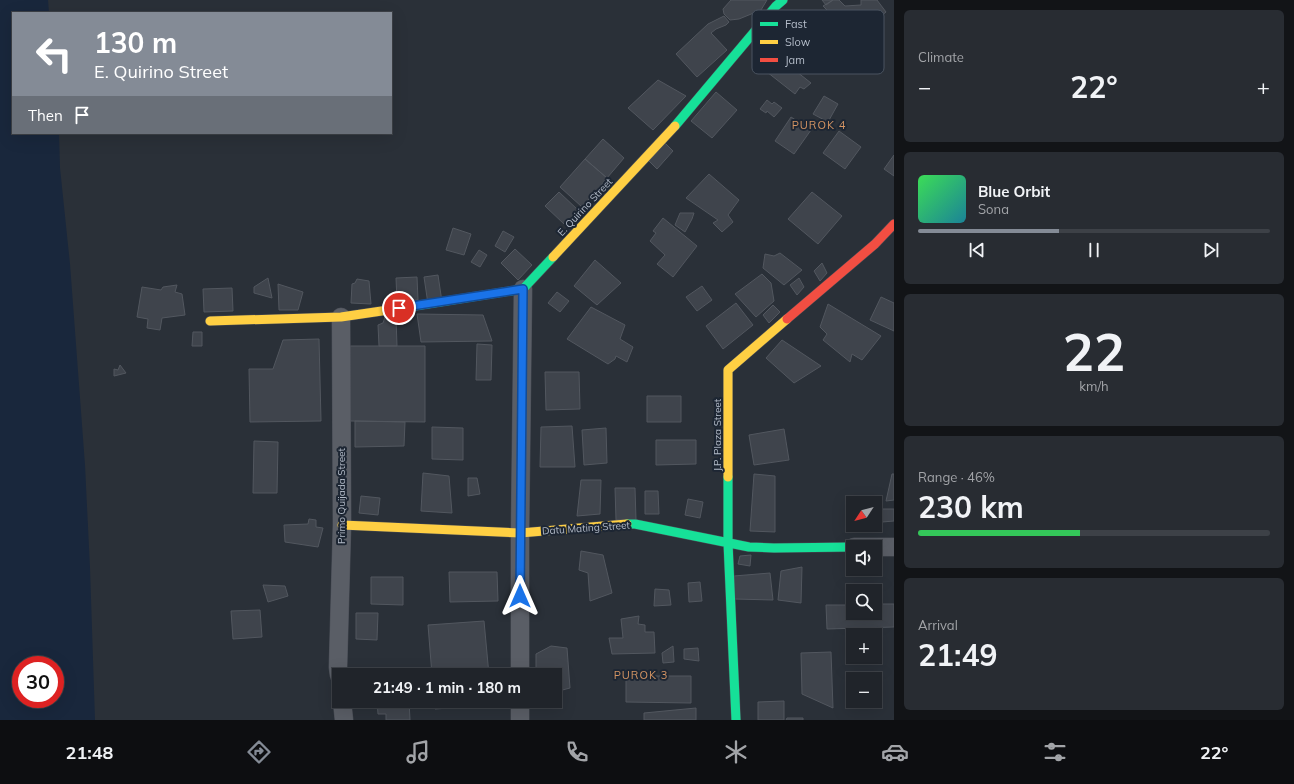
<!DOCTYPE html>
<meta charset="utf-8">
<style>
body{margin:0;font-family:Mulish,sans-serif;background:#282c32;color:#f1f3f6;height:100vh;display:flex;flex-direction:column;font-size:15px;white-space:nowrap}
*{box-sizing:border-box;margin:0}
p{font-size:13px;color:#a2a4a8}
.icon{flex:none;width:22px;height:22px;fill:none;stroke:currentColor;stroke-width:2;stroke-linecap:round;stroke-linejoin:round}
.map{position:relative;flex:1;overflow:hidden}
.panel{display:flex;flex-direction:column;gap:10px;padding:10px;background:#121417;width:400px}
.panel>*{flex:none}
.banner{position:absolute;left:12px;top:12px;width:380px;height:122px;border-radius:0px;box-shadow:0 4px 16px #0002,0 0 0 1px #3d4147;background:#848b96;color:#fff;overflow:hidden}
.needle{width:26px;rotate:234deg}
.buttons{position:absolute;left:846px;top:496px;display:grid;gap:8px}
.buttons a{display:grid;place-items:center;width:36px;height:36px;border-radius:0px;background:#20242a;box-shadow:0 4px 16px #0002,0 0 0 1px #3d4147;font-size:20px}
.speed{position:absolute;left:12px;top:656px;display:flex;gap:8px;font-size:20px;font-weight:700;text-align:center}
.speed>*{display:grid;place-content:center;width:52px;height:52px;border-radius:50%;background:#20242a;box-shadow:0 4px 16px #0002,0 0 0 1px #3d4147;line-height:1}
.speed .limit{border:6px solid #d22;background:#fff;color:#111}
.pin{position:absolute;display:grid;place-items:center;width:34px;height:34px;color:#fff;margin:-17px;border:2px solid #fff;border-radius:50%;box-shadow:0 1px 4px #0007}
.me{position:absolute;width:44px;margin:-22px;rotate:0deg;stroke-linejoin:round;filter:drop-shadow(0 0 3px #0008)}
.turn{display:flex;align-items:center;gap:14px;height:84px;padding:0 16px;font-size:18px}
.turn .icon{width:52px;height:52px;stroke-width:2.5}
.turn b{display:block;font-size:28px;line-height:34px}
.then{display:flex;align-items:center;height:38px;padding:0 16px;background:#0003;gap:8px;font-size:15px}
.big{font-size:30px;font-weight:700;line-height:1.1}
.panel .card{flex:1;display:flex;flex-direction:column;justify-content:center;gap:6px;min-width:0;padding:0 14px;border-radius:6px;background:#282c32}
.panel .dial{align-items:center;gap:0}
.dial b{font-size:52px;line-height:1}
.song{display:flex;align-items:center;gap:12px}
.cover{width:48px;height:48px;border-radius:6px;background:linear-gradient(135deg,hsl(130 70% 55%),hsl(190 70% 35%))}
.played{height:4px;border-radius:2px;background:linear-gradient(90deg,#848b96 40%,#3d4147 40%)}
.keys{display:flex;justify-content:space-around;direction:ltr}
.heat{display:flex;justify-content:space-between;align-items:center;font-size:22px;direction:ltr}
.charge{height:6px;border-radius:3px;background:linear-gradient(90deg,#34c759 46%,#3d4147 0)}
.trip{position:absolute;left:332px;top:668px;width:230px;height:40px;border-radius:0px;background:#20242a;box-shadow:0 4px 16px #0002,0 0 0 1px #3d4147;font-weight:700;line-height:40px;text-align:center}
.dock{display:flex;height:64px;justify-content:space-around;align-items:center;background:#0d0e11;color:#a2a4a8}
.dock .icon{width:28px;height:28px}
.dock .selected{color:#848b96}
.dock b{font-size:18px;color:#f1f3f6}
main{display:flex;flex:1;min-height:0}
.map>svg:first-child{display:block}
.water{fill:#19273c;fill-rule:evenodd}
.building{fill:#3f444c;stroke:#52575f}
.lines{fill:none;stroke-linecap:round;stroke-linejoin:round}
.street-casing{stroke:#484c55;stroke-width:19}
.fast-casing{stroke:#484c55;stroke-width:10}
.slow-casing{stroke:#484c55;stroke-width:10}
.jam-casing{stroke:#484c55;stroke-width:10}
.street{stroke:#5a5e66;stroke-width:18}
.fast{stroke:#16e098;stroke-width:9}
.slow{stroke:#ffcf43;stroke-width:9}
.jam{stroke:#f24e42;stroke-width:9}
.route-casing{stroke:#114b97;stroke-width:10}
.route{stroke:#1a73e8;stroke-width:7}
.labels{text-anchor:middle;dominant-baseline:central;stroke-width:4;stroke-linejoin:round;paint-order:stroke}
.street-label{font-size:10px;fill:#b4bcc9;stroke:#1d2633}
.neighbourhood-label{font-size:11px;letter-spacing:1px;fill:#d59563;stroke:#1d2633}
.key{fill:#1d2633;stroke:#4a5360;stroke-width:1}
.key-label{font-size:11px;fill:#b4bcc9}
</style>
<main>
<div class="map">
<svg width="894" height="720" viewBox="0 0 894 720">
<rect width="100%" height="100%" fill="#2a3038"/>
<!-- water -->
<path class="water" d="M0 0H48L49 13H13V133H59L60 168 70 264 85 465 90 568 95 720H0ZM21 665H55V699H21Z"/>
<!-- building -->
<path class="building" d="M731 0H767L761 10 739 19 730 20 724 14 723 9Z
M822 0H833L826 5Z
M833 0H839L845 6 861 5V0H877L886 12 864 30 856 21 847 30 823 6Z
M724 16 729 22 726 25 716 29 711 33 727 50 697 77 676 54 708 24Z
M782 60 811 83 804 89 800 87 795 94 767 72 774 61 779 63Z
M658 80 686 96 653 130 628 108Z
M716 92 737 110 712 138 691 121Z
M824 96 838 104 828 122 813 114Z
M767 100 772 104 774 102 782 108 774 117 767 111 766 113 760 109Z
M791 117 811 130 794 154 775 141Z
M839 131 861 147 845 169 823 153Z
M603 139 624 158 607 178 585 159Z
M665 143 673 151 657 169 649 161Z
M894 155V176L884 169Z
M585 159 607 178 582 207 560 187Z
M709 174 739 200 728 215 733 222 722 232 713 223 718 220 686 198Z
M559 192 578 210 564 224 545 206Z
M812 192 842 216 818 244 788 219Z
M680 213H694L692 219 685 232 675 225Z
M663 218 697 246 673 277 657 264 665 255 650 241 656 233 653 231Z
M453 228 471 234 464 255 446 250Z
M503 231 514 237 505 252 495 246Z
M515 249 532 265 518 280 501 263Z
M479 250 487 255 480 267 471 262Z
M780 253 802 270 784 285 763 268 765 254 774 256Z
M595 260 621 283 597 305 574 286Z
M822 263 827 273 820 281 814 271Z
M762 274 771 283 774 301 756 317 735 294Z
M438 275 442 302 428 304 424 277Z
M417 277 418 300 397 301 396 278Z
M268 278 272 298 254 293V287Z
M799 278 804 287 797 295 790 285Z
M357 279 369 281 371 304 351 303 352 284 355 283Z
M278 284 303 292 298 310H279Z
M177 285 175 292 182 294 185 315 162 318 160 330 147 328 148 319 137 317 142 287 161 290 163 287Z
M702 286 712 300 697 311 686 297Z
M232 288 233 311 204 312 203 289Z
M557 292 569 301 560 312 548 303Z
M881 297 894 303V331L870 320Z
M736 303 753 325 723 349 706 326Z
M828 304 881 336 862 360 852 354 850 362 823 340 827 334 820 327Z
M773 305 780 312 769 323 763 315Z
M591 307 625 325 620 339 633 347 627 362 616 356 615 359 608 364 567 339Z
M417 314 483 315 492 341 421 342Z
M385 317 396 318 397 346H379L378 325 383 323Z
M193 332H202V346H192Z
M319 339 321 421 250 422 249 369H273L283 340Z
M782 340 821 366 794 383 766 358Z
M477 344 492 345 491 380H476Z
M350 346H425V422L350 421Z
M120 365 126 373 114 376V369L118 370Z
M545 372H579L580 409 546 410Z
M647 396H681V422H647Z
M355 421 405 422 404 446 355 447Z
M572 426 575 467H540L541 427Z
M432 427 463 428V460L432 459Z
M606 428 607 463 584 465 582 430Z
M784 429 789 460 754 465 749 435Z
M656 440H696V464L656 465Z
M254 441 278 442 277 493H253Z
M423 473 449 476 452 513 421 511Z
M754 474 775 476V532L750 531Z
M892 474H894V500L886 501Z
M468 478H477L480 494 468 496Z
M581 480H601L600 514 577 516Z
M615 488H635L636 520H616Z
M645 491H658L659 514H645Z
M361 496 380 498 378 515 359 513Z
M688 499 703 502 700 518 685 515Z
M881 509H894V521L882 522Z
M309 519 316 520V527L323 528 318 547 285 542 284 525 308 524Z
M581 551 603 555 612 593 590 601 588 573 579 570Z
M751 555 750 566 738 564 740 556Z
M802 567 801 603 778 600 781 571Z
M449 572H497L498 601 450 602Z
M770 573 773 600 734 599V576Z
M371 577H403V605L371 604Z
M700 582 702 601 689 602 688 583Z
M263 585 285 586 288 596 268 602Z
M655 589 669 590 671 605 654 606Z
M875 604H894V627L827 629 826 605H853V613H875Z
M260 610 262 637 233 639 231 611Z
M356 613H378L377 640 356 639Z
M639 616 638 624 645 625V632H654L655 653 612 654 609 638H623L621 619Z
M484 621 489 675H432L428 625Z
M551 646 567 648 570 688 555 692V675H536V654Z
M673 646 674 662 663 663 662 653Z
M698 648 699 661 684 659V649Z
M831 652 833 708 802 694 801 653Z
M626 676H691V703L626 702Z
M377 701H409L410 720H386V714H378Z
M434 701H491V705L435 709Z
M784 701V720H758V702Z
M696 708V720H644V713Z
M787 718H803V720H786Z"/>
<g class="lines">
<!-- street casing -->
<g class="street-casing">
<path id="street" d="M854 547H894
M339 675 338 667 342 525 341 317
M520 675V533L523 289
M342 701 344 720
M520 701V720"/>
</g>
<!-- fast casing -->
<g class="fast-casing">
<path id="fast" d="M675 126 776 6 783 0
M402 308 523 289 553 257
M728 477V543L736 720
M627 524H635L749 547 774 548 853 547"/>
</g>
<!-- slow casing -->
<g class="slow-casing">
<path id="slow" d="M553 257 675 126
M210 321 341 317 402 308
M728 477V370L787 319
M342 525 520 533 627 524"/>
</g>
<!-- jam casing -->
<g class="jam-casing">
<path id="jam" d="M787 319 875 244 894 224"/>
</g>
<!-- street -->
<use href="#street" class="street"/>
<!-- fast -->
<use href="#fast" class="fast"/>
<!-- slow -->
<use href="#slow" class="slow"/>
<!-- jam -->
<use href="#jam" class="jam"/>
</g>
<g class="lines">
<!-- route casing -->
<g class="route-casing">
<path id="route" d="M399 308 523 289 520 596"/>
</g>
<!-- route -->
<use href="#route" class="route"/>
</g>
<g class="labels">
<!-- street labels -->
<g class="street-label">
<text transform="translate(585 207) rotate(-47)">E. Quirino Street</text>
<text transform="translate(717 435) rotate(-90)">J.P. Plaza Street</text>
<text transform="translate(341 496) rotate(-90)">Primo Quijada Street</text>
<text transform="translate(586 528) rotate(-4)">Datu Mating Street</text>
</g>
<!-- neighbourhood labels -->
<g class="neighbourhood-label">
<text x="819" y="125">PUROK 4</text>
<text x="641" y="675">PUROK 3</text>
</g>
</g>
<!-- legend -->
<rect x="752" y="10" width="132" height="64" rx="6" class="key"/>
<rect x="760" y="22" width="18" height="4" fill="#16e098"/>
<rect x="760" y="40" width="18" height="4" fill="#ffcf43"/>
<rect x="760" y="58" width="18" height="4" fill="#f24e42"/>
<g class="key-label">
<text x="785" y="28">Fast</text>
<text x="785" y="46">Slow</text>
<text x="785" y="64">Jam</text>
</g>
</svg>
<div class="buttons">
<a><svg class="needle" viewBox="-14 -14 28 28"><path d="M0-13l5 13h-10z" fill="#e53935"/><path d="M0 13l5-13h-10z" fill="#a2a4a8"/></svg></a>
<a><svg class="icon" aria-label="sound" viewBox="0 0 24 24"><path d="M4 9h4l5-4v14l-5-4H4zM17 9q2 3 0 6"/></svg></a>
<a><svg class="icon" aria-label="search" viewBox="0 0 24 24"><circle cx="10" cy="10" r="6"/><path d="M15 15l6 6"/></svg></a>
<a>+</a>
<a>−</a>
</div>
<div class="speed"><div class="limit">30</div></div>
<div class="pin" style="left:399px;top:308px;background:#d93025"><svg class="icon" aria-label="arrive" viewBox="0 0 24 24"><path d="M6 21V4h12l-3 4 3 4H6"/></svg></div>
<svg class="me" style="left:520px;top:596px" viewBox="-20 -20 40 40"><path d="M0-17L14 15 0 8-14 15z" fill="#1a73e8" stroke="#fff" stroke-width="4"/></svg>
<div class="trip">21:49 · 1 min · 180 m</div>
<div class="banner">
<div class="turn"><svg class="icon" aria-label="left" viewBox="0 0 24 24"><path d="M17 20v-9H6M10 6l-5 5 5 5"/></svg><div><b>130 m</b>E. Quirino Street</div></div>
<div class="then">Then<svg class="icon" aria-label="arrive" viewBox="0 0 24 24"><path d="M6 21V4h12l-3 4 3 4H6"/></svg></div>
</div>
</div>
<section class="panel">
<div class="card"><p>Climate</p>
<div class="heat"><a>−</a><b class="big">22°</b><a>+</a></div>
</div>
<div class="card">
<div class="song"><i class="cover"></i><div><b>Blue Orbit</b><p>Sona</p></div></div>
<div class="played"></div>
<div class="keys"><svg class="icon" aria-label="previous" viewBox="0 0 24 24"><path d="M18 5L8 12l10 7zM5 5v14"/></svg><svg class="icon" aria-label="pause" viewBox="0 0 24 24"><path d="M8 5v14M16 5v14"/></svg><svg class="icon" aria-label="next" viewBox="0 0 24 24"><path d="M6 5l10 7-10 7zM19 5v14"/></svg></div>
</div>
<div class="card dial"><b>22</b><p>km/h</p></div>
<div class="card"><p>Range · 46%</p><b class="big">230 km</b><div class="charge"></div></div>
<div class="card"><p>Arrival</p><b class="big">21:49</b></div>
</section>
</main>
<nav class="dock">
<b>21:48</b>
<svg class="icon selected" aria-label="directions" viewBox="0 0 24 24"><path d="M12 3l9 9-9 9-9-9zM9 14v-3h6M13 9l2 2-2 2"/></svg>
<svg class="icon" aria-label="music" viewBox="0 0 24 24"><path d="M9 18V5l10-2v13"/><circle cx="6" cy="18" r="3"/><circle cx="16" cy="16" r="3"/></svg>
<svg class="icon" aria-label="phone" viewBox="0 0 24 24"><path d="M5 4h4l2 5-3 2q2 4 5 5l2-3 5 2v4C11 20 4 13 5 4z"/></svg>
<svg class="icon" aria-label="climate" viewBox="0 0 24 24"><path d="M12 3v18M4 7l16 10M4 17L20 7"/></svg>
<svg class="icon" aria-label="car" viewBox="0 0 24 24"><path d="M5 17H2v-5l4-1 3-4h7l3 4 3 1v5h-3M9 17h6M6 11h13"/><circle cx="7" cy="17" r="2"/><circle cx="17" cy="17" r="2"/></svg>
<svg class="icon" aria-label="filters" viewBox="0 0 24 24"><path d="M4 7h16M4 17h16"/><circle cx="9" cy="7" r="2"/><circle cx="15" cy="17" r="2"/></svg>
<b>22°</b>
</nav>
